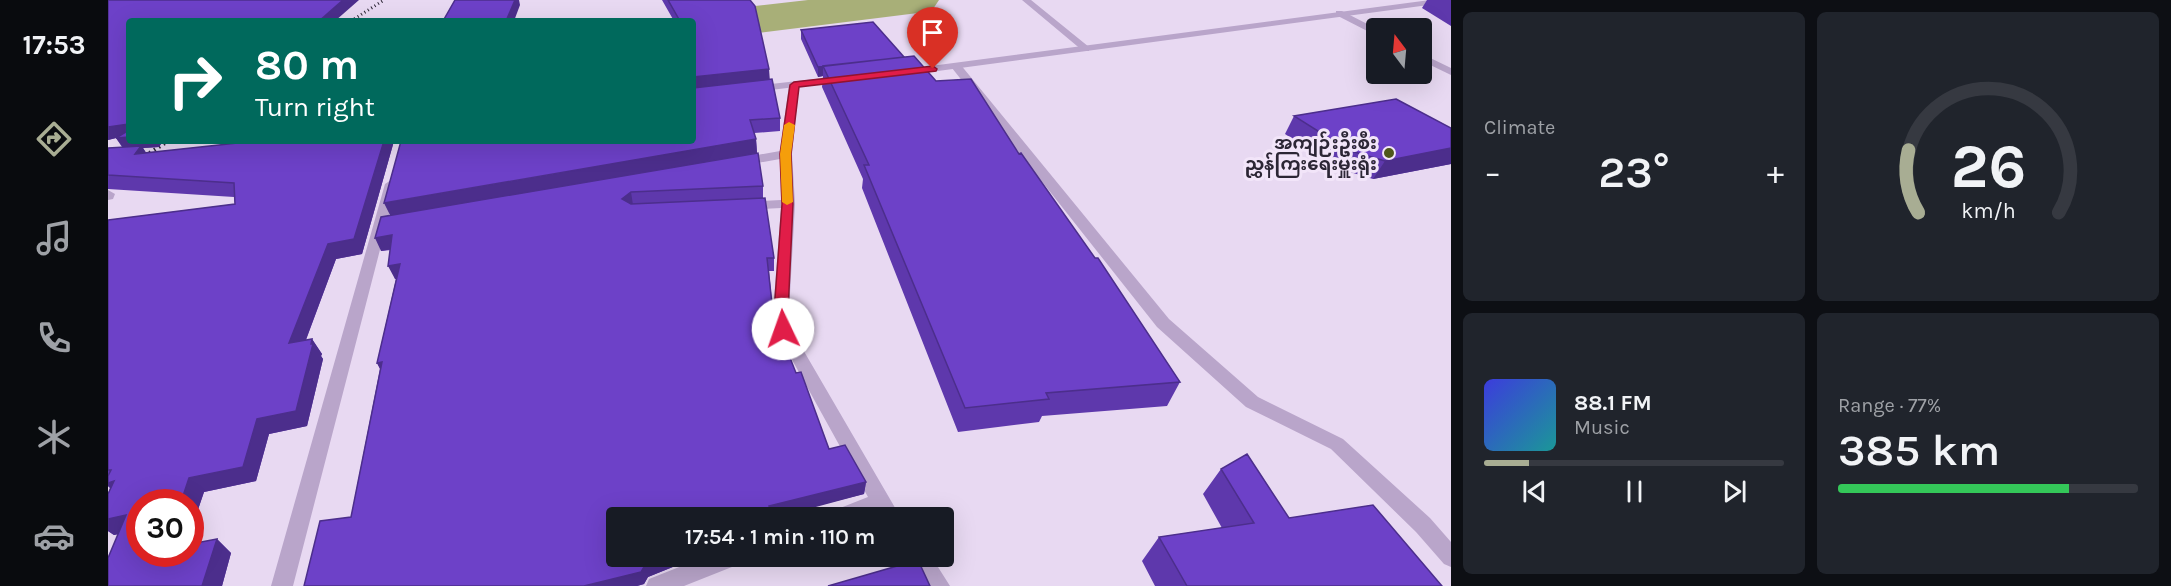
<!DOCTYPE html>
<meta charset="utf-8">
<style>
body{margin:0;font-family:Karla,"Noto Sans Myanmar",sans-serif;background:#20242c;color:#f1f3f6;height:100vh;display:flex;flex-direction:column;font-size:22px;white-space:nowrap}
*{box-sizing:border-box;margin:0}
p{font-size:20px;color:#9ea1a6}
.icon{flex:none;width:33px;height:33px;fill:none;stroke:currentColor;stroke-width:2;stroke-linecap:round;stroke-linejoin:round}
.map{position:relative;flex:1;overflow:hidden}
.details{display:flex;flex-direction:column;gap:12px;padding:12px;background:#0d0f14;width:720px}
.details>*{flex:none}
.top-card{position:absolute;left:18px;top:18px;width:570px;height:126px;border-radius:6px;box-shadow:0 6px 24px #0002;background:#00695c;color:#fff;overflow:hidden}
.needle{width:39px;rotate:344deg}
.fabs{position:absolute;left:1258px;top:18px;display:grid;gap:12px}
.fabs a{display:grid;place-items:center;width:66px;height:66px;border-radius:6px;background:#171b24;box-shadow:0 6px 24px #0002;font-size:30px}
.speed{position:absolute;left:18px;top:489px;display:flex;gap:12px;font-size:30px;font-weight:700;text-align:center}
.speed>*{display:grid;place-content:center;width:78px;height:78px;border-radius:50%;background:#171b24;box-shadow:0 6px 24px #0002;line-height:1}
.speed .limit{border:9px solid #d22;background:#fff;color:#111}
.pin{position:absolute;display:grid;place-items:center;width:51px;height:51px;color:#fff;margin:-62px -26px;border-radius:50% 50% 50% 0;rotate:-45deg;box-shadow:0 0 6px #0007}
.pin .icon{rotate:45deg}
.me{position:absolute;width:66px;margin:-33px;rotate:357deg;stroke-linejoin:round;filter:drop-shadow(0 0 4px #0008)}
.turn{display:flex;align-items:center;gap:21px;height:126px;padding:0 30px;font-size:27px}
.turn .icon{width:78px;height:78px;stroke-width:2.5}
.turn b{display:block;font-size:42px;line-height:51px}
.big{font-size:45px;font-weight:600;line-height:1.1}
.details .card{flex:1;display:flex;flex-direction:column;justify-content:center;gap:9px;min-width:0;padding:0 21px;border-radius:9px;background:#20242c}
.details .dial{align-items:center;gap:0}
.dial svg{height:156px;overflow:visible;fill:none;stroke:#363941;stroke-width:7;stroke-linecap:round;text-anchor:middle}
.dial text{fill:#f1f3f6;stroke:none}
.song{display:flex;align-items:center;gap:18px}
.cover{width:72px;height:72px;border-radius:9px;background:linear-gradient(135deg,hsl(240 70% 55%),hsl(180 70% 35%))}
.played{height:6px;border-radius:3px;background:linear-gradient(90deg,#a8ad93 15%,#363941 15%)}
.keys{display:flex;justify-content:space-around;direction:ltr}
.heat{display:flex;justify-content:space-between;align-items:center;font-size:33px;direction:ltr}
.charge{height:9px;border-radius:4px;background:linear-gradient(90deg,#34c759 77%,#363941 0)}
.details .tiles{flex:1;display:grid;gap:12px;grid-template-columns:repeat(2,1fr)}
.trip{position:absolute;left:498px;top:507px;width:348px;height:60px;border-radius:6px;background:#171b24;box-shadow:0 6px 24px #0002;font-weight:600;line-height:60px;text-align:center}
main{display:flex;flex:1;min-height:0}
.menu{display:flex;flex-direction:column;width:108px;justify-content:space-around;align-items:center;background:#090b0e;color:#9ea1a6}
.menu .icon{width:42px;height:42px}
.menu .on{color:#a8ad93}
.menu b{font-size:27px;color:#f1f3f6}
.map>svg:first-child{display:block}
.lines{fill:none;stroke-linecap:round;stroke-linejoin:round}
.river{fill:#a8af78;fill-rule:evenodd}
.minor{fill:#b9a5ca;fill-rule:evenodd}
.tertiary{fill:#b9a5ca;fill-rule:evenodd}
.rail-far1{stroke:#2c2635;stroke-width:3;stroke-dasharray:1 3;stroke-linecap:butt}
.rail{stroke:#2c2635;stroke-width:4;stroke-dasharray:1.5 4;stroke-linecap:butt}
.wall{fill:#5e38ac}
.shaded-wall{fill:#4c2e8c}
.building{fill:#6d41c8;stroke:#4c2e8c;stroke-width:1.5}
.route{fill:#e11d48;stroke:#92132f;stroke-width:1.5}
.slow{fill:#f59e0b}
.poi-dot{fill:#4e571b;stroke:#f2e5f9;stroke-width:2}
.labels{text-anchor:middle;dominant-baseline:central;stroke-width:6;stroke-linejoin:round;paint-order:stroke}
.far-poi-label{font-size:18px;font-weight:bold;fill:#2c2635;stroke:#f2e5f9;text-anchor:end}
</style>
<main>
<nav class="menu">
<b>17:53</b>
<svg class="icon on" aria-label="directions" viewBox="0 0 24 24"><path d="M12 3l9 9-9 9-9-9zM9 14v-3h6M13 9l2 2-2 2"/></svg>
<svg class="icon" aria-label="music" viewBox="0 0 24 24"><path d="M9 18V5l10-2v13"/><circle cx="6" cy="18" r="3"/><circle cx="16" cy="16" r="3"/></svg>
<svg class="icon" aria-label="phone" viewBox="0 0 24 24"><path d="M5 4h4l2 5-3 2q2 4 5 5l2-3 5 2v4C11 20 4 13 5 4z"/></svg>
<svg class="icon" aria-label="climate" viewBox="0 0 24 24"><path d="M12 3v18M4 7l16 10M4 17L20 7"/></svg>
<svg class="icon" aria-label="car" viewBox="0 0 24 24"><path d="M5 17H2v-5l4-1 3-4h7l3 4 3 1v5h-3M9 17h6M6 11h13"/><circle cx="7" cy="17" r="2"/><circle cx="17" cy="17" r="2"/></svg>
</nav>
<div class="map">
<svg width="1343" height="586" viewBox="0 0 1343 586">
<rect width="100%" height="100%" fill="#e8d9f2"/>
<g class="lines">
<!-- river -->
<path class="river" d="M700 0H831L825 9 810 13 585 41V21H566L569 17 585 13Z"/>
<!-- minor -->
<path class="minor" d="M914 0H923L981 47V51H975Z
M1228 11H1234L1269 29V36L1228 15Z
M1314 54 1343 68V75L1314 61Z
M844 64H852L1061 319 1150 397 1235 439 1322 518 1343 542V567L1336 564 1308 532 1223 449 1138 407 1049 327 844 68Z
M686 82 691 85 684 154 687 204 681 312 683 329 793 518H772L769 511 753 518H719L722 512 760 497 667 329 665 312 673 208 639 210 632 206 639 202 673 200 672 159 632 166 626 162 632 158 672 151 681 85Z
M283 180 289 184 185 586H163L277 184Z
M0 190 7 194 5 199 0 200Z
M599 556H637L634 563 576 586H538L541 579Z
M800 556H823L842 586H818Z"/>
<!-- tertiary -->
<path class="tertiary" d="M1322 0H1343V2L800 75 795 72 800 69Z
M734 76 738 77V81L645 92 640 89 645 86Z"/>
<!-- rail-far1 -->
<path class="rail-far1" d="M243 21 276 0"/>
<!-- rail -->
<path class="rail" d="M0 180 60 141"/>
</g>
<!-- wall -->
<path class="wall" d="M0 0 21 21V141H55L51 147 35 148 38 153 149 141H286L254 254 228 259 198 340 204 339 214 354 213 356 215 359 199 426 161 434 148 481 96 492 82 533V502H32L82 554 109 539 123 553 114 586H0L10 534 6 535 0 531V494L2 488 0 486V220L127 204 126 197 0 189V148L14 147 8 138 0 140Z
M554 0H642L661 79 672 118V131L646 133 648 139 649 153 655 186V198L666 258V271H661L668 341 688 373 721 449 758 482 756 494 508 556H592L540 577 536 584 529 586H196L243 517 272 369 269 363 288 279H287L283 250 273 251 282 215 585 141V21H566Z
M1319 0H1343V26L1314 8Z
M693 30 796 57 828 81 911 154 1072 382 1059 406 934 416 931 422 850 432 754 188 755 179 714 87 715 76 710 77 693 39Z
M1186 116 1343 128V164L1265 179 1229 168 1177 134Z
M1113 469 1181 518 1334 586H1047L1034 561 1051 537 1114 528 1095 494Z"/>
<!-- shaded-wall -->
<path class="shaded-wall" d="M235 0H251L227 21H211Z
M407 0H411L412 5 406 21H398Z
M715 66V76L710 77V67Z
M661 69 662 82 585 91V77Z
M21 124V141H55L51 147 35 148 43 160 17 150 8 138 0 140V127Z
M648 139 649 153 283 217 276 203Z
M276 141H286L254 254 228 259 191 358 181 343 220 244Z
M1343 148V164L1265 179 1277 161Z
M523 192 525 205 516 212 514 199Z
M284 235 290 248 273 251 267 238Z
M292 264 298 278 287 279 280 266Z
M204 339 214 354 213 356 215 359 199 426 161 434 148 481 96 492 82 533V502H73L81 478 149 419 203 344Z
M274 362 276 376 269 363Z
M6 481 13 498 0 486V483Z
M758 482 756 494 667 518H659L661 506Z
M18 515 32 530 6 535 0 531V519Z
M109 539 123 553 114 586H94Z
M558 556H592L540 577 536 584 529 586H476Z"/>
<!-- building -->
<path class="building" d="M0 0H235L211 21H21V124L0 127Z
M347 0H407L398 21H335Z
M560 0H642L647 6 661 69 585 77V21H572Z
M765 22 796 57 710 67 693 30Z
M806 56 828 81 863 79 911 154 913 153 987 258H990L1072 382 938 393 941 399 857 408 756 165H761L715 66Z
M664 79 672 118 642 120 648 139 276 203 293 141H585V88Z
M1288 99 1343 128V148L1277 161 1240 150 1186 116Z
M21 130V137L8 138Z
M149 141H276L246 239 220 244 181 343 204 339 203 344H205L188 411 149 419 135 467 81 478 73 502H32V554H82V544L109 539 94 586H0V558L18 515 0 519V494L6 481 0 483V476L3 470H0V220L127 204 126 183 0 175V148L33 146 27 154Z
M650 153 655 186 523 192 514 199 523 204 657 198 666 258H659L668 341 675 340 688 373 693 372 721 449 737 445 758 482 661 506 665 516 659 518H508V556H558L537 565 533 572 476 586H196L212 521 243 517 274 362 269 363 292 264 280 266 284 235 267 238 273 217Z
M1139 454 1181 518 1265 505 1334 586H1079L1051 537 1146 523 1113 469Z
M810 560 822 586H720Z"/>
<!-- route -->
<path class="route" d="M825 66 829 69 828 71 691 87 683 154 685 204 680 312 682 329 675 335 670 333 666 312 674 204 672 154 682 85 686 82Z"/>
<!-- slow -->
<path class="slow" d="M681 122 687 125 683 154 685 202 679 205 674 202 672 154 676 125Z"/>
<!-- markers -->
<circle class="poi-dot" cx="1281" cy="153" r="6"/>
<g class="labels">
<!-- far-poi labels -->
<g class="far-poi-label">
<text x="1269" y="143">အကျဉ်းဦးစီး<tspan x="1269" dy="21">ညွှန်ကြးရေးမှူးရုံး</tspan></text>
</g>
</g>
</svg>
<div class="fabs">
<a><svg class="needle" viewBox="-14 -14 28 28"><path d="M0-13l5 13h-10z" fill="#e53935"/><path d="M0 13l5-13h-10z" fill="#9ea1a6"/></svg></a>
</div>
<div class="speed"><div class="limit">30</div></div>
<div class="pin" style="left:825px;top:69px;background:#d93025"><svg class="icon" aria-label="arrive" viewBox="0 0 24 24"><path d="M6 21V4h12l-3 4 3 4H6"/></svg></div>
<svg class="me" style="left:675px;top:329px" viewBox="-20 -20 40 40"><circle r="19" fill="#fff"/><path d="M0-13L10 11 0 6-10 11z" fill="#e11d48"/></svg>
<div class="trip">17:54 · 1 min · 110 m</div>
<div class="top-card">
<div class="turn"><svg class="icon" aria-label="right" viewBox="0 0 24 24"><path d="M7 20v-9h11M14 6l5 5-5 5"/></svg><div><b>80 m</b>Turn right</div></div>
</div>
</div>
<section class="details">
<div class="tiles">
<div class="card"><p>Climate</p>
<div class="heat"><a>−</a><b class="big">23°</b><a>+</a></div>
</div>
<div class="card dial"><svg viewBox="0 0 100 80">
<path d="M14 69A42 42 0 1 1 86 69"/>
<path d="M14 69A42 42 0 0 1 9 37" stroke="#a8ad93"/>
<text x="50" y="56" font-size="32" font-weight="700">26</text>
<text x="50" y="72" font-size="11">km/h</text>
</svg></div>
<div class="card">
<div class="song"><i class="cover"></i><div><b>88.1 FM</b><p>Music</p></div></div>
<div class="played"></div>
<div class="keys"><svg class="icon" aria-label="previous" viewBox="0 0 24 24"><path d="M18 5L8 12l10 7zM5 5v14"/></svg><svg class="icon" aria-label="pause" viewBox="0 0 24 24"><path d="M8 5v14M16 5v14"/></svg><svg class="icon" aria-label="next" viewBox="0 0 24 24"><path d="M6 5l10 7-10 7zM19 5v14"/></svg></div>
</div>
<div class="card"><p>Range · 77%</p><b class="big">385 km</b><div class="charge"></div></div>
</div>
</section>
</main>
